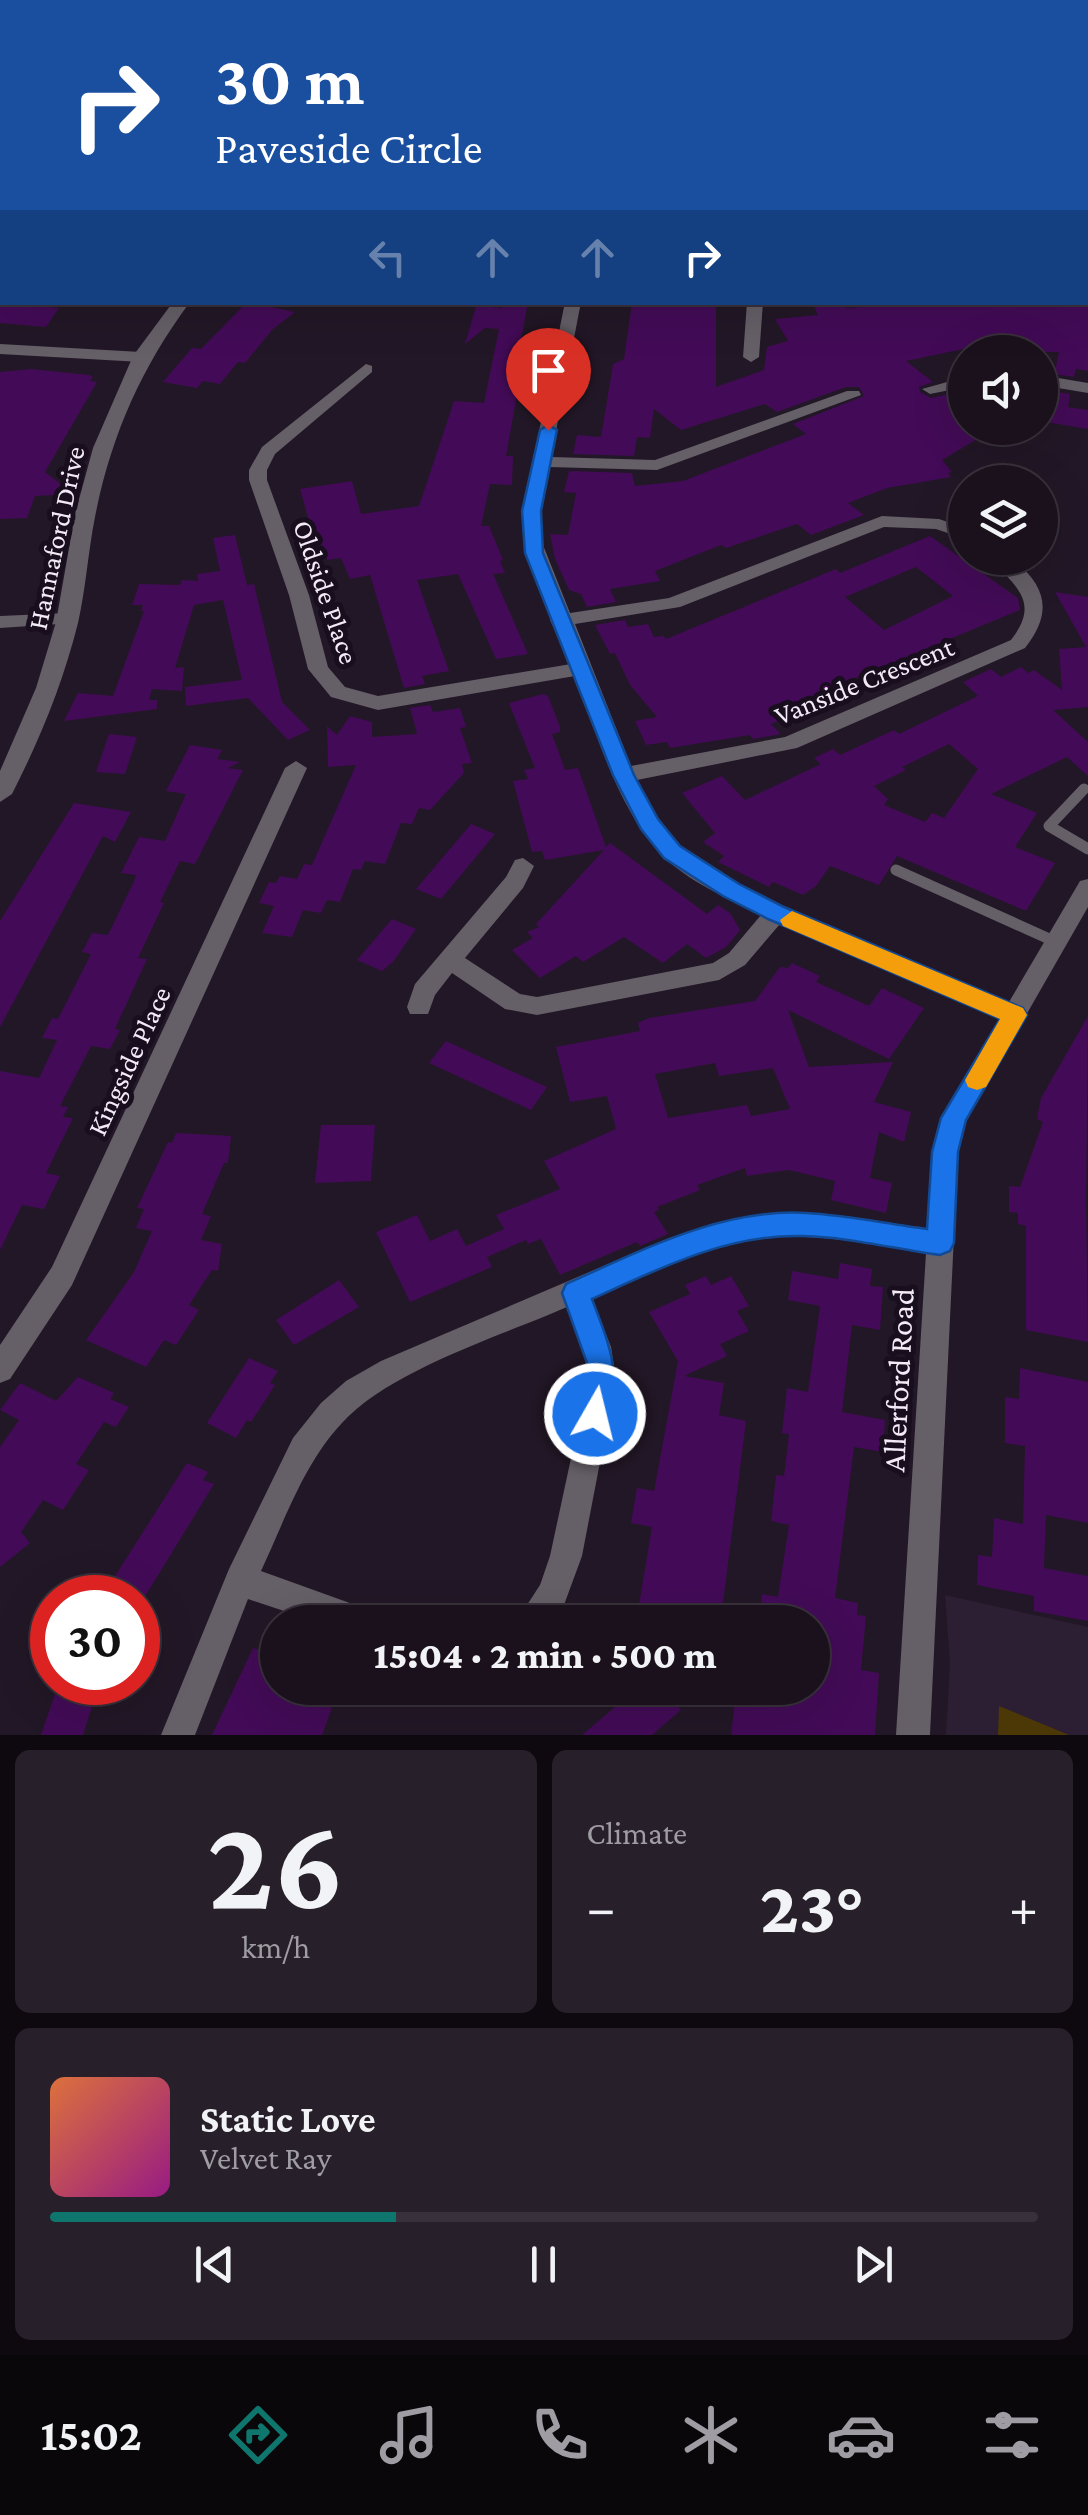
<!DOCTYPE html>
<meta charset="utf-8">
<style>
body{margin:0;font-family:"Crimson Pro",serif;background:#271f29;color:#f1f3f6;height:100vh;display:flex;flex-direction:column;font-size:38px;white-space:nowrap}
*{box-sizing:border-box;margin:0}
p{font-size:32px;color:#9f9da3}
.icon{flex:none;width:55px;height:55px;fill:none;stroke:currentColor;stroke-width:2;stroke-linecap:round;stroke-linejoin:round}
.map{position:relative;height:1735px;overflow:hidden}
.side{display:flex;flex-direction:column;gap:15px;padding:15px;background:#0e090f;flex:1}
.side>*{flex:none}
.top-card{position:absolute;left:0px;top:0px;width:1090px;height:305px;box-shadow:0 10px 40px #0002,0 0 0 2px #38313b;background:#1a4fa0;color:#fff;overflow:hidden}
.buttons{position:absolute;left:948px;top:335px;display:grid;gap:20px}
.buttons a{display:grid;place-items:center;width:110px;height:110px;border-radius:50%;background:#1a111c;box-shadow:0 10px 40px #0002,0 0 0 2px #38313b;font-size:50px}
.speed{position:absolute;left:30px;top:1575px;display:flex;gap:20px;font-size:50px;font-weight:700;text-align:center}
.speed>*{display:grid;place-content:center;width:130px;height:130px;border-radius:50%;background:#1a111c;box-shadow:0 10px 40px #0002,0 0 0 2px #38313b;line-height:1}
.speed .limit{border:15px solid #d22;background:#fff;color:#111}
.pin{position:absolute;display:grid;place-items:center;width:85px;height:85px;color:#fff;margin:-102px -42px;border-radius:50% 50% 50% 0;rotate:-45deg;box-shadow:0 0 10px #0007}
.pin .icon{rotate:45deg}
.me{position:absolute;width:110px;margin:-55px;rotate:8deg;stroke-linejoin:round;filter:drop-shadow(0 0 8px #0008)}
.turn{display:flex;align-items:center;gap:35px;height:210px;padding:0 50px;font-size:45px}
.turn .icon{width:130px;height:130px;stroke-width:2.5}
.turn b{display:block;font-size:70px;line-height:85px}
.lanes{display:flex;align-items:center;height:95px;padding:0 50px;background:#0003;justify-content:center;gap:50px;direction:ltr}
.lanes .off{opacity:.35}
.big{font-size:75px;font-weight:800;line-height:1.1}
.side .tile{flex:1;display:flex;flex-direction:column;justify-content:center;gap:15px;min-width:0;padding:0 35px;border-radius:15px;background:#271f29}
.side .dial{align-items:center;gap:0}
.dial b{font-size:130px;line-height:1}
.song{display:flex;align-items:center;gap:30px}
.cover{width:120px;height:120px;border-radius:15px;background:linear-gradient(135deg,hsl(20 70% 55%),hsl(310 70% 35%))}
.played{height:10px;border-radius:5px;background:linear-gradient(90deg,#0f766e 35%,#38313b 35%)}
.keys{display:flex;justify-content:space-around;direction:ltr}
.heat{display:flex;justify-content:space-between;align-items:center;font-size:55px;direction:ltr}
.side .tiles{flex:1;display:grid;gap:15px;grid-template-columns:1fr 1fr}
.tile:last-child{grid-column:span 2}
.trip{position:absolute;left:260px;top:1605px;width:570px;height:100px;border-radius:50px;background:#1a111c;box-shadow:0 10px 40px #0002,0 0 0 2px #38313b;font-weight:800;line-height:100px;text-align:center}
.dock{display:flex;height:160px;justify-content:space-around;align-items:center;background:#0a070b;color:#9f9da3}
.dock .icon{width:70px;height:70px}
.dock .selected{color:#0f766e}
.dock b{font-size:45px;color:#f1f3f6}
.map>svg:first-child{display:block}
.built{fill:#2c1e33}
.green{fill:#4b3806}
.building{fill:#430b57;fill-rule:evenodd}
.lines{fill:none;stroke-linecap:round;stroke-linejoin:round}
.service-far1{stroke:#655f67;stroke-width:9}
.service{stroke:#655f67;stroke-width:11}
.minor{fill:#655f67;fill-rule:evenodd}
.tertiary{fill:#655f67;fill-rule:evenodd}
.route{fill:#1a73e8;stroke:#114b97;stroke-width:2.5}
.slow{fill:#f59e0b}
.labels{text-anchor:middle;dominant-baseline:central;stroke-width:10;stroke-linejoin:round;paint-order:stroke}
.street-label{font-size:28px;fill:#f2ebf6;stroke:#180e1d}
.near-street-label{font-size:32px;fill:#f2ebf6;stroke:#180e1d}
</style>
<div class="map">
<svg width="1088" height="1735" viewBox="0 0 1088 1735">
<rect width="100%" height="100%" fill="#221726"/>
<!-- built -->
<path class="built" d="M945 1595 1088 1627V1735H946L950 1664Z"/>
<!-- green -->
<path class="green" d="M999 1706 1069 1735H998Z"/>
<!-- building -->
<path class="building" d="M0 302 33 306 59 308 46 327 0 323Z
M247 302 295 312 272 330 245 363 238 362 220 384 203 381 197 388 163 382 192 348 201 349Z
M503 302H528L516 367 532 368 528 389H518L506 456H513L512 485 490 484 481 526H489L503 560 500 561 505 573 493 574 528 654 496 659 458 574 417 580 449 671 422 676 425 684 404 688 370 575 350 579 341 558 327 560 316 532H312L300 489 352 481 361 514 419 506 454 401 484 403 499 329 485 328 465 344 476 306 502 308Z
M632 302H716V387L764 370 767 347 788 341 775 319 818 315 812 302H843L846 308 949 302H1088V371L1076 369 1074 377 1054 374 1059 352H1000L968 348 906 361 933 382 919 387 920 392 931 398 954 393 965 400V433L977 439 942 460 952 472 948 473 951 477 887 488 848 503 864 515 811 535 797 524 726 548 721 545 655 571 660 581 610 589 616 602 587 607 581 594 569 590 555 559 550 534 568 535 576 493 564 492 569 471 632 473 635 486 683 481 806 434 793 424 864 396 859 387H846L777 412 765 404 681 430 654 409 650 438 637 437 634 456 573 454 577 435 601 437 613 364 624 359Z
M31 369 89 375 93 377 90 381 97 382 45 472 74 494 35 496 27 518 0 519V372Z
M1050 391 1070 394 1068 407 1088 410V429L1040 421V399L1048 400Z
M235 535 247 585 254 584 282 702 310 730 288 740 248 698 186 706 185 687 242 680 223 600 194 605 175 668 184 667 182 691 152 689 149 700H157V709L64 721 78 693 113 696 144 611H141L143 605H132L139 584 180 585 182 580 198 581 197 574 220 571 213 538Z
M930 536 1018 598 1020 610 843 683 833 691 840 696 771 724 781 734 753 739 750 735 670 748 667 742 646 745 635 721 657 717 630 685 615 653 610 654 595 625 625 620 628 627 648 624 654 637 664 636 666 639 836 569 840 573ZM916 567 953 596 884 630 845 597Z
M1055 592 1088 597V707L1053 710 1088 742V776L1067 757 991 794 1037 813 1015 847 1055 863 1026 911 897 856 879 885 830 866 816 886 803 895 773 882 769 887 718 862 724 856 703 842 715 833 682 793 722 776 745 800 821 764 814 758 833 749 840 755 894 730 899 734 978 696 963 682 991 669 1001 677 1021 667 1028 673 1034 670 1062 690 1059 649 1086 647ZM949 744 978 769 944 818 932 813 925 822 884 805 888 799 874 786 906 770 902 767Z
M543 694 548 696 560 727V732L552 734 565 770 578 768 606 847 610 843 707 914 718 905 730 913 740 930 726 947 706 958 687 944 663 963 624 937 583 962 576 956 540 978 512 950 533 938 527 932 539 927 536 924 604 850 545 860 542 851 532 852 513 781 528 779 524 770 535 768 509 703Z
M430 705 433 712 460 708 466 727 460 728 472 763 462 764 464 773 430 810 419 808 412 824 401 823 385 864 365 861 361 870 353 869 340 902 327 900 321 913 303 910 292 937 262 933 274 906 259 903 269 882 276 883 280 876 297 879 304 864 312 865 356 765 328 767 327 726 337 735 350 716 372 722V737L417 734 410 708Z
M109 734 137 737 125 774 96 772Z
M190 745 222 750 217 759 240 762 228 768 243 770 195 864 180 861 160 902 164 903 138 958 147 959 115 1029 120 1030 110 1049 91 1046 60 1106 68 1107 63 1117 73 1118 46 1173 60 1176 44 1209 22 1205 0 1250V1071L39 1078 57 1040 42 1038 52 1018 58 1019 91 954 82 952 92 933 108 935 134 881 136 875 121 873 139 837 165 841 186 794 166 791Z
M74 803 131 812 115 842 103 836 0 1027V921Z
M471 824 495 834 441 899 416 889Z
M392 919 416 929 393 962 382 971 357 960Z
M792 963 820 976 816 982 869 1006 882 988 924 1008 889 1059 788 1010 809 1067 893 1062 874 1102 911 1112 904 1142 879 1132 870 1178 892 1183 886 1213 831 1200 835 1181 789 1170 747 1176 745 1168 697 1185 700 1190 657 1207 659 1210 654 1212 668 1234 640 1246 637 1242 560 1275 541 1239 528 1244 526 1240 487 1257 492 1267 410 1302 376 1232 417 1215 430 1241 457 1229 466 1246 504 1229 496 1215 560 1189 544 1161 616 1129 607 1096 570 1102 556 1047 640 1031 638 1023 649 1018 755 1001 780 967 788 968ZM715 1063 719 1076 773 1068 790 1109 751 1116 747 1105 668 1118 655 1074Z
M1088 1016 1086 1203 1088 1342 1026 1330V1226L1018 1224V1213L1009 1212V1186L1020 1187 1043 1122 1037 1119 1041 1098Z
M446 1041 498 1065 547 1087 531 1110 429 1063Z
M321 1125H375L371 1181 315 1183Z
M176 1133 231 1136 228 1163H224L202 1214 211 1216 201 1240 222 1244 218 1271 212 1270 189 1305 199 1310 176 1345 164 1340 146 1367 86 1340 134 1272 152 1231 136 1228 144 1209 137 1208 168 1142 172 1143Z
M840 1263 872 1269 870 1286 883 1287 880 1330 852 1325 842 1412 885 1420 883 1452 854 1447 835 1598 858 1603 857 1615 866 1616 861 1670 879 1673 875 1735H731L736 1692 756 1696 757 1688H812V1622H636L652 1527 631 1523 637 1488 654 1491 678 1361 649 1312 690 1294 685 1285 706 1276 711 1285 731 1276 749 1306 737 1311 749 1331 720 1344 727 1356 684 1376 724 1383 719 1415 746 1421 723 1603 760 1611 762 1594 778 1597 789 1525 771 1521 776 1475 784 1476 789 1434 782 1433 787 1388 808 1392 820 1306 788 1300 792 1271 838 1279Z
M339 1280 359 1307 294 1345 276 1320Z
M249 1358 278 1371 270 1383 275 1385 251 1422 247 1420 236 1438 207 1423Z
M1020 1368 1088 1382V1523L1046 1515 1044 1568 1088 1576V1621L1034 1611V1596L977 1585 978 1555 992 1557 994 1518 1023 1524 1025 1446 1005 1443V1397L1019 1399Z
M78 1377 114 1393 110 1399 129 1407 116 1427 104 1422 76 1464 89 1470 63 1510 43 1500 21 1532 30 1543 0 1567V1447L19 1420 0 1410 20 1383 56 1401Z
M187 1463 208 1472 203 1480 214 1484 144 1598H101Z
M278 1642V1688H301L299 1692 332 1708 322 1735H212L253 1648 262 1651Z
M59 1682 99 1685 83 1735H41Z
M637 1688H663L681 1710 652 1735H582Z"/>
<g class="lines">
<!-- service-far1 -->
<path class="service-far1" d="M956 531 965 519"/>
<!-- service -->
<path class="service" d="M1084 789 1049 826 1088 849
M896 870 1056 942"/>
<!-- minor -->
<path class="minor" d="M0 0H13L15 2 2 3Z
M885 0H936L938 2H887Z
M1079 0H1088V5L1080 2Z
M0 39H2V47H0Z
M0 155H2V163H0Z
M0 257H2V266H0Z
M565 302H581L551 457 655 460 847 391H859L861 395 657 470 549 467 541 511V540L570 613 669 598 882 516 939 519 965 528V539L936 529 884 527 680 607 575 624 631 766 785 737 1011 640C1042 600 1013 587 992 558H1012C1047 587 1053 612 1025 648L797 748 637 780 658 819 680 846 739 884 784 907 1009 1002 1080 881 1088 879V907L966 1120 958 1152 930 1735H896L926 1253C865 1243 804 1230 742 1240 689 1250 640 1275 591 1297L611 1347 616 1379 582 1556 564 1605 551 1622H516L540 1585 550 1556 588 1379 583 1347 567 1307C501 1336 390 1370 342 1423 304 1463 284 1522 261 1571L372 1611 377 1622H317L248 1599 195 1735H161L229 1569 293 1438 321 1403 346 1381 381 1361 669 1238 725 1221 801 1213 927 1229 932 1152 941 1118 999 1019 780 924 745 965 719 980 537 1015 505 1009 452 973 435 995 428 1014H410L407 1007 415 984 506 877 515 860 523 858 534 866 523 888 465 958 520 994 537 997 713 963 729 953 761 915C729 899 687 881 662 855 617 808 598 736 575 676L378 710 331 697 308 669 289 595 249 480V470L262 447 366 364 372 366V372L275 454 267 470V480L309 595 328 667 345 687 378 696 571 664 550 620 552 617 523 540V511Z
M747 302H763L759 357 751 362 743 357Z
M0 344 141 352 149 357 141 362 0 354Z
M1040 375 1088 383V393L1040 385Z
M965 377V387L930 394 922 389Z
M68 613 78 619 75 623 0 628V616Z
M296 761 307 768 72 1285 10 1379 0 1383V1345L52 1267 285 768Z"/>
<!-- tertiary -->
<path class="tertiary" d="M0 95H2V103H0Z
M173 302H190C141 368 111 436 95 517 88 552 86 588 78 623 63 683 40 739 12 794L0 802V771L36 688 56 622 75 514 93 448 133 356Z"/>
</g>
<!-- route -->
<path class="route" d="M548 425 557 430 541 511 543 553 634 775 658 819 680 846 739 884 784 907 1023 1008 1027 1015 966 1120 958 1152 954 1243 950 1251 940 1255C895 1249 848 1237 803 1236 727 1234 660 1268 592 1299 608 1342 625 1378 605 1424L595 1428 584 1424 580 1414 587 1363 562 1293 566 1284C641 1251 721 1208 806 1213 846 1215 887 1224 927 1229L932 1152 941 1118 1000 1019 768 919 723 896 664 858 641 829 613 775 525 553 522 511 540 430Z"/>
<!-- slow -->
<path class="slow" d="M792 911 1023 1008 1027 1015 986 1087 977 1090 968 1087 965 1080 1000 1019 783 926 780 920Z"/>
<g class="labels">
<!-- street labels -->
<g class="street-label">
<text transform="translate(56 538) rotate(-78)">Hannaford Drive</text>
<text transform="translate(326 592) rotate(71)">Oldside Place</text>
<text transform="translate(864 681) rotate(-22)">Vanside Crescent</text>
<text transform="translate(129 1061) rotate(-65)">Kingside Place</text>
</g>
<!-- near-street labels -->
<g class="near-street-label">
<text transform="translate(898 1380) rotate(-87)">Allerford Road</text>
</g>
</g>
</svg>
<div class="buttons">
<a><svg class="icon" aria-label="sound" viewBox="0 0 24 24"><path d="M4 9h4l5-4v14l-5-4H4zM17 9q2 3 0 6"/></svg></a>
<a><svg class="icon" aria-label="layers" viewBox="0 0 24 24"><path d="M12 4l9 5-9 5-9-5zM3 14l9 5 9-5"/></svg></a>
</div>
<div class="speed"><div class="limit">30</div></div>
<div class="pin" style="left:548px;top:430px;background:#d93025"><svg class="icon" aria-label="arrive" viewBox="0 0 24 24"><path d="M6 21V4h12l-3 4 3 4H6"/></svg></div>
<svg class="me" style="left:595px;top:1414px" viewBox="-20 -20 40 40"><circle r="17" fill="#1a73e8" stroke="#fff" stroke-width="3"/><path d="M0-11L8 9 0 5-8 9z" fill="#fff"/></svg>
<div class="trip">15:04 · 2 min · 500 m</div>
<div class="top-card">
<div class="turn"><svg class="icon" aria-label="right" viewBox="0 0 24 24"><path d="M7 20v-9h11M14 6l5 5-5 5"/></svg><div><b>30 m</b>Paveside Circle</div></div>
<div class="lanes"><svg class="icon off" aria-label="left" viewBox="0 0 24 24"><path d="M17 20v-9H6M10 6l-5 5 5 5"/></svg><svg class="icon off" aria-label="ahead" viewBox="0 0 24 24"><path d="M12 20V5M6 11l6-6 6 6"/></svg><svg class="icon off" aria-label="ahead" viewBox="0 0 24 24"><path d="M12 20V5M6 11l6-6 6 6"/></svg><svg class="icon" aria-label="right" viewBox="0 0 24 24"><path d="M7 20v-9h11M14 6l5 5-5 5"/></svg></div>
</div>
</div>
<section class="side">
<div class="tiles">
<div class="tile dial"><b>26</b><p>km/h</p></div>
<div class="tile"><p>Climate</p>
<div class="heat"><a>−</a><b class="big">23°</b><a>+</a></div>
</div>
<div class="tile">
<div class="song"><i class="cover"></i><div><b>Static Love</b><p>Velvet Ray</p></div></div>
<div class="played"></div>
<div class="keys"><svg class="icon" aria-label="previous" viewBox="0 0 24 24"><path d="M18 5L8 12l10 7zM5 5v14"/></svg><svg class="icon" aria-label="pause" viewBox="0 0 24 24"><path d="M8 5v14M16 5v14"/></svg><svg class="icon" aria-label="next" viewBox="0 0 24 24"><path d="M6 5l10 7-10 7zM19 5v14"/></svg></div>
</div>
</div>
</section>
<nav class="dock">
<b>15:02</b>
<svg class="icon selected" aria-label="directions" viewBox="0 0 24 24"><path d="M12 3l9 9-9 9-9-9zM9 14v-3h6M13 9l2 2-2 2"/></svg>
<svg class="icon" aria-label="music" viewBox="0 0 24 24"><path d="M9 18V5l10-2v13"/><circle cx="6" cy="18" r="3"/><circle cx="16" cy="16" r="3"/></svg>
<svg class="icon" aria-label="phone" viewBox="0 0 24 24"><path d="M5 4h4l2 5-3 2q2 4 5 5l2-3 5 2v4C11 20 4 13 5 4z"/></svg>
<svg class="icon" aria-label="climate" viewBox="0 0 24 24"><path d="M12 3v18M4 7l16 10M4 17L20 7"/></svg>
<svg class="icon" aria-label="car" viewBox="0 0 24 24"><path d="M5 17H2v-5l4-1 3-4h7l3 4 3 1v5h-3M9 17h6M6 11h13"/><circle cx="7" cy="17" r="2"/><circle cx="17" cy="17" r="2"/></svg>
<svg class="icon" aria-label="filters" viewBox="0 0 24 24"><path d="M4 7h16M4 17h16"/><circle cx="9" cy="7" r="2"/><circle cx="15" cy="17" r="2"/></svg>
</nav>
